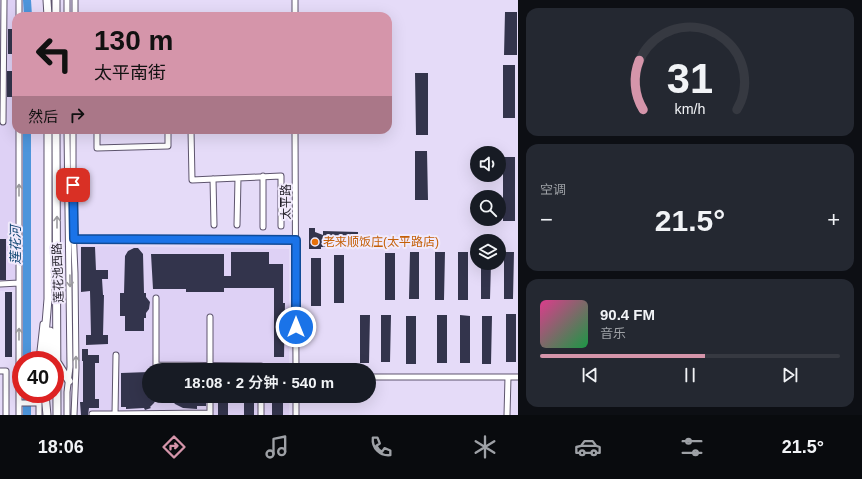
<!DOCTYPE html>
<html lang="zh">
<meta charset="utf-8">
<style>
body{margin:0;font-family:Helvetica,"Noto Sans SC",sans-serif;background:#242831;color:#f1f3f6;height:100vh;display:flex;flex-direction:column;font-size:15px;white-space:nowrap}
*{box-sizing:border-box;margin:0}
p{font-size:13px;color:#9ea1a6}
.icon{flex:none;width:22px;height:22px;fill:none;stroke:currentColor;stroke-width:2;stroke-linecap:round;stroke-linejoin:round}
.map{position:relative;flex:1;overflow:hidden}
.panel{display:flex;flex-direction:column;gap:8px;padding:8px;background:#0d0f14;width:344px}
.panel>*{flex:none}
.banner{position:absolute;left:12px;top:12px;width:380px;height:122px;border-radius:12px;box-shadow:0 4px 16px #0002;background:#d595aa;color:#111;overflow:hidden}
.fabs{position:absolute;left:470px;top:146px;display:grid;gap:8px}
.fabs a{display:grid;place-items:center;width:36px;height:36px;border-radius:50%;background:#171b24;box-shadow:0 4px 16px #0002;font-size:20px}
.speed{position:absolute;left:12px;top:351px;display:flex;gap:8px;font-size:20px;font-weight:700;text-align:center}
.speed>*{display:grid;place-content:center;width:52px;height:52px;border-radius:50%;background:#171b24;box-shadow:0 4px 16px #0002;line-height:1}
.speed .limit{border:6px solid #d22;background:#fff;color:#111}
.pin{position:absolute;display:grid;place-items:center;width:34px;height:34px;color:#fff;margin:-17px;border-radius:8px;box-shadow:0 2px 6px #0006}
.me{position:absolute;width:44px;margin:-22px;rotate:0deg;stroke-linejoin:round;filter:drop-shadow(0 0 3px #0008)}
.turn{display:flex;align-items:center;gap:14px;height:84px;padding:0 16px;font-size:18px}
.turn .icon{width:52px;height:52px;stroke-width:2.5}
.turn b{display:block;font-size:28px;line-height:34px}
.then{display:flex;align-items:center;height:38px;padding:0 16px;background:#0003;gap:8px;font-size:15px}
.big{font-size:30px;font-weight:600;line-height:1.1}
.panel .card{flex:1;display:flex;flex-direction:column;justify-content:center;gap:6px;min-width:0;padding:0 14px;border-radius:12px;background:#242831}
.panel .dial{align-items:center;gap:0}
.dial svg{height:104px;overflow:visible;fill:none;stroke:#363941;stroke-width:7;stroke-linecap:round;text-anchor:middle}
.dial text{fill:#f1f3f6;stroke:none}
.song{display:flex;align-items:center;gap:12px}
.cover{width:48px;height:48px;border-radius:6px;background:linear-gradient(135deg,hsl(330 70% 55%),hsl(140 70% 35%))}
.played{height:4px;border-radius:2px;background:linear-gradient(90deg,#d595aa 55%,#363941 55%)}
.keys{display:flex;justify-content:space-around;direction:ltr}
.heat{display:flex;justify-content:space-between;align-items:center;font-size:22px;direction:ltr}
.trip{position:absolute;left:142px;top:363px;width:234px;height:40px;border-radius:20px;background:#171b24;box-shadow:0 4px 16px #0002;font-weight:600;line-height:40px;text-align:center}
.tabs{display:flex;height:64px;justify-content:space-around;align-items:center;background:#090b0e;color:#9ea1a6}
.tabs .icon{width:28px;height:28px}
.tabs .selected{color:#d595aa}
.tabs b{font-size:18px;color:#f1f3f6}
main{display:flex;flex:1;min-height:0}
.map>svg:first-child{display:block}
.built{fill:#ded1f5}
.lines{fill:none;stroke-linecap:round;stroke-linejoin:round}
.river{stroke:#4d95db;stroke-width:8}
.building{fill:#33344c}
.minor-casing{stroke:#5e556e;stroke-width:7}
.highway-casing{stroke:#5e556e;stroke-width:9}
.minor{stroke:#fff;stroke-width:5}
.highway{stroke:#fff;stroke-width:7}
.oneway{stroke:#9b9a9e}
.route-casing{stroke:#114b97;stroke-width:10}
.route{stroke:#1a73e8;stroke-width:7}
.food-dot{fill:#e8710a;stroke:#f1eafc;stroke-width:1.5}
.labels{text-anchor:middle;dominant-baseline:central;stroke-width:4;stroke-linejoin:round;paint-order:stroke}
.street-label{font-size:12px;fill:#211e28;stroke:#f1eafc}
.food-label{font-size:12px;fill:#c56008;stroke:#f1eafc;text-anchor:start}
.water-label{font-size:13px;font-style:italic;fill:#0e4471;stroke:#f1eafc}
</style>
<main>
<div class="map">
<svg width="518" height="415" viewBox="0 0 518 415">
<rect width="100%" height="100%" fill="#e5dbf8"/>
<!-- built -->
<path class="built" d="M0 0H15L16 65 15 290 0 291Z
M82 246 289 249V370H149V396H289V415H80V250Z"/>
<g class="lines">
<!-- river -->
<path class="river" d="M27 0 28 16
M27 360V130
M27 415V394"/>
</g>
<!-- building -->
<path class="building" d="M505 12H517V55H504Z
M8 29H14V54H8Z
M503 65H515V118H503Z
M7 71H14V97H7Z
M415 73H428V135H416Z
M415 151H427L428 200H415Z
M503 157H515V221H503Z
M309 228H315V232L323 235V231L358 232V246L321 247V249H309Z
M0 239H6V280H0Z
M81 247H95L96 270H108V279H102L103 295H104L103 335H108V344L86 345V335H91L90 291 81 292Z
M134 248H138L143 254 144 293H146V297L150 302 149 309 146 313V318H144V331H125V316H120V293H124L125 256 128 251Z
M231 252H269V264H283V303H285L284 357H274V288H224V292H186V289H153L151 254H224V276H231Z
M410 252H419V299H409Z
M435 252H445L444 300H435Z
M458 252H468V300H458Z
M504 252H514L513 299H504Z
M385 253H395V300H385Z
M334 255H344V303H334Z
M311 258H321V306H311Z
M481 263H491L490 299H481Z
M5 292H12V357H5Z
M506 314H516V362H506Z
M360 315H370L369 363H360Z
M381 315H391L390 362H381Z
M437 315H447V363H437Z
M460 315 470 316V363H460Z
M406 316H416V364H406Z
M482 316H492L491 364H482Z
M82 349H88V355H99V363H95V399H99V408H89L88 415H81L80 402H83V361H82Z
M272 365H283V370H272Z
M149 372V396H158L154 403 150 407 151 408 145 410 144 408 126 409V407H121V373Z
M169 396H206V406H197V409L183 408 175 404Z
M218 396H228V415H218Z
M244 396H254V415H244Z
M272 396H283V415H272Z"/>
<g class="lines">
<!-- minor casing -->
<g class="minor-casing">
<path id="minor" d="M19 0V16
M67 0V16
M75 0V16
M295 0V16
M3 122 4 0
M19 130V415
M73 130V227L75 273 76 368 74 415
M97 130V148L168 146V130
M191 130 192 180 281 176V226
M295 130 296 370
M213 179 214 225
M237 225 238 178
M263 227V176
M74 239 296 240
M0 284 19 283
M156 298V365L261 366V370
M210 317V370
M116 355 115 414 210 413
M39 360 43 324
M0 371H6V415
M369 377H518
M296 396V415
M19 403H39
M92 414H115
M39 415V394
M67 415V392L70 367 67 130
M210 415V396
M261 415V396
M507 415 508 377"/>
</g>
<!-- highway casing -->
<g class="highway-casing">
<path id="highway" d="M47 0 48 16
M56 0V16
M56 130 57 415
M50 331V360
M43 360 48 299V130
M57 362 69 381
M45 394 47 415"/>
</g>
<!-- minor -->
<use href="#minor" class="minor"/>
<!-- highway -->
<use href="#highway" class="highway"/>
</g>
<!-- one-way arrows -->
<defs><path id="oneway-shaft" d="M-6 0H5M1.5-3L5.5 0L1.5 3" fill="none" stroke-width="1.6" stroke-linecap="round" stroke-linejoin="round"/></defs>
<g class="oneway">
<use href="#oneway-shaft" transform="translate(19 190) rotate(-90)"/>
<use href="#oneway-shaft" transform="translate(57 222) rotate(-90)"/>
<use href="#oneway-shaft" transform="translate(70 281) rotate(89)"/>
<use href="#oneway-shaft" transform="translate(19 334) rotate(-90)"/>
<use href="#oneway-shaft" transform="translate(76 362) rotate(-90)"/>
</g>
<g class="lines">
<!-- route casing -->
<g class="route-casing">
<path id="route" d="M73 185 74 239 296 240V327"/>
</g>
<!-- route -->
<use href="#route" class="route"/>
</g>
<!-- markers -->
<circle class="food-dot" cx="315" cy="242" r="4"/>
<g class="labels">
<!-- street labels -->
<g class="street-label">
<text transform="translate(286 202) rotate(-90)">太平路</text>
<text transform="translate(58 273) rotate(-92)">莲花池西路</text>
</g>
<!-- food labels -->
<g class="food-label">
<text x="323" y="242">老来顺饭庄(太平路店)</text>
</g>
<!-- water labels -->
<g class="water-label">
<text transform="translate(15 245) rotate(-90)">莲花河</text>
</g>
</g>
</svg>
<div class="fabs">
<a><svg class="icon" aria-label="sound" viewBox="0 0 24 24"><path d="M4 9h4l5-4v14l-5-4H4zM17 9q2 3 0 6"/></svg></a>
<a><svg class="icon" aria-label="search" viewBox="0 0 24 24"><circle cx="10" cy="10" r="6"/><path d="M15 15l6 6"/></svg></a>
<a><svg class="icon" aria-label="layers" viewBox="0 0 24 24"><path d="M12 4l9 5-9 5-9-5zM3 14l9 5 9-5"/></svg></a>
</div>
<div class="speed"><div class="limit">40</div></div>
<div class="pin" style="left:73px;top:185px;background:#d93025"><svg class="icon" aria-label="arrive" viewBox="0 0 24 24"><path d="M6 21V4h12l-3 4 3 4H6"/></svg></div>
<svg class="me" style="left:296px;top:327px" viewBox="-20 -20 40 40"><circle r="17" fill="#1a73e8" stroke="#fff" stroke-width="3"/><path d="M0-11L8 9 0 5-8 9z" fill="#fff"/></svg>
<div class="trip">18:08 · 2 分钟 · 540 m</div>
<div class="banner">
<div class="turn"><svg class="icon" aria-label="left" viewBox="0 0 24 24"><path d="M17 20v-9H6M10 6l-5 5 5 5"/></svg><div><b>130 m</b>太平南街</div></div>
<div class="then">然后<svg class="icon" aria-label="right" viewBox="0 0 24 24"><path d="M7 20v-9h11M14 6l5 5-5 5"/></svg></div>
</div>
</div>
<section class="panel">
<div class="card dial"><svg viewBox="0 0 100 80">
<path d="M14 69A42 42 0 1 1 86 69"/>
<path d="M14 69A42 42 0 0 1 11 31" stroke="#d595aa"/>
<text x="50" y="56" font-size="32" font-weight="700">31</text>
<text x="50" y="72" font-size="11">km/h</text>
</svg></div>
<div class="card"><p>空调</p>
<div class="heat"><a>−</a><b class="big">21.5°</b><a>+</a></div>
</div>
<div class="card">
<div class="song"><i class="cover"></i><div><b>90.4 FM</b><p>音乐</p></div></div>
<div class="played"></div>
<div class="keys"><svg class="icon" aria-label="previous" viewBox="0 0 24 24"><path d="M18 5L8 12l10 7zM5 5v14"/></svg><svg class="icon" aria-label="pause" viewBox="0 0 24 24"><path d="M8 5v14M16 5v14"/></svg><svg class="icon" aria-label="next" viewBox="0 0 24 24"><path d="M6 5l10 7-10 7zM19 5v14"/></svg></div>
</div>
</section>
</main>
<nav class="tabs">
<b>18:06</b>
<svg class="icon selected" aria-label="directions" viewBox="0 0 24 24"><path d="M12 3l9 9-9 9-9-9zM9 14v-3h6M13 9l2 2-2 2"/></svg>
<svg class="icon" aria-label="music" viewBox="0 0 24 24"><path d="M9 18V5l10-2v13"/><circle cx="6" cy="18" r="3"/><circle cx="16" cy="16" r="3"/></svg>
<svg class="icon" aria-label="phone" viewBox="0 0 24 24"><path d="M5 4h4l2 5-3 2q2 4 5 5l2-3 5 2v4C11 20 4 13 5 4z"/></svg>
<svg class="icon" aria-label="climate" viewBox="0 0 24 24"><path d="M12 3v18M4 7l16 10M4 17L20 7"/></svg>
<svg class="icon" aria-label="car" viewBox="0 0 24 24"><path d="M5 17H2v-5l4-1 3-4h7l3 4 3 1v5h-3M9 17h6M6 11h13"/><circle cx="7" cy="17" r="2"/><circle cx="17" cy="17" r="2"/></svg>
<svg class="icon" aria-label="filters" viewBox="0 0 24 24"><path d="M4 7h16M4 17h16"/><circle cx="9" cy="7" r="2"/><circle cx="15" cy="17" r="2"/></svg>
<b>21.5°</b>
</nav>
